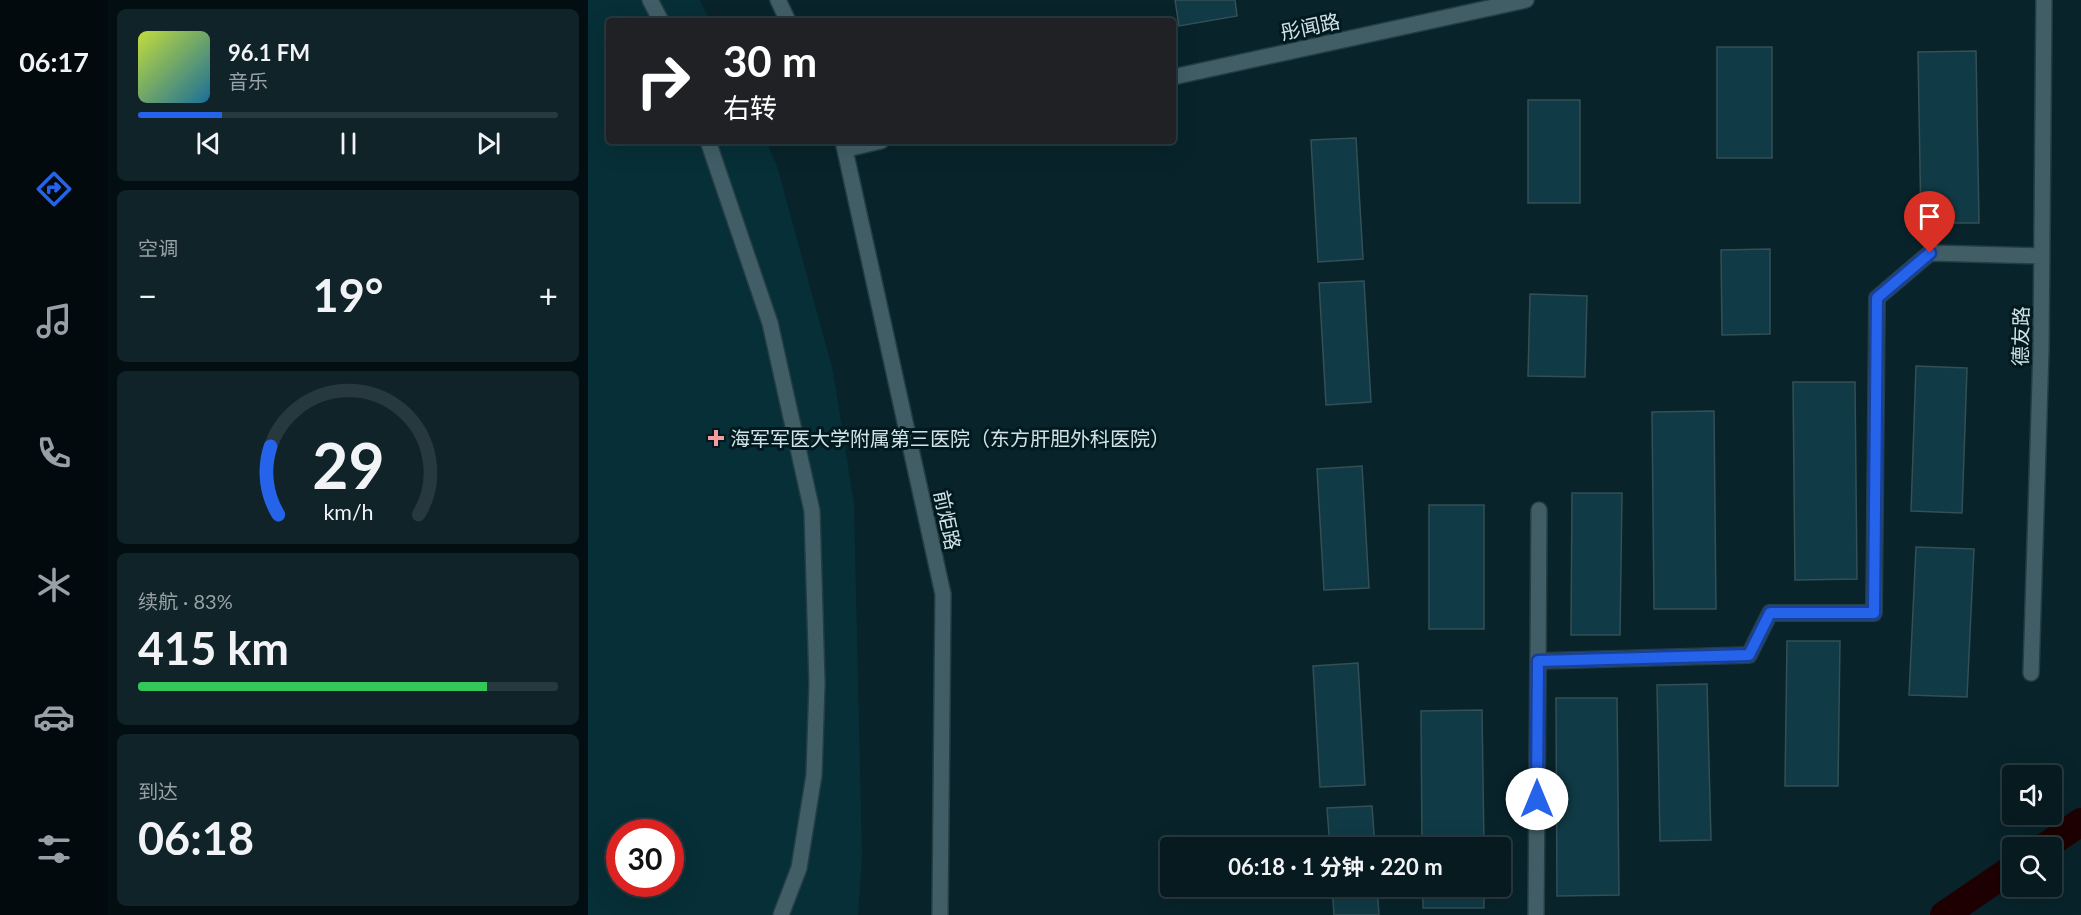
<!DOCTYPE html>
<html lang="zh">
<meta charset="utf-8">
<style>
body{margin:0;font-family:Lato,"Noto Sans SC",sans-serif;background:#0f2329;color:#f1f3f6;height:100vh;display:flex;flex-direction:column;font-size:22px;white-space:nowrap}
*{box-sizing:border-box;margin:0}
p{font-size:20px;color:#98a1a5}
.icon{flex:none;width:33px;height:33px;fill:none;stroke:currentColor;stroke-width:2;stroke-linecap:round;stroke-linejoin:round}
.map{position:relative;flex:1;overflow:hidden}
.drawer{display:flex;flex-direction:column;gap:9px;padding:9px;background:#030e12;width:480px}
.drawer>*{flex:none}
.hud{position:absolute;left:18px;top:18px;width:570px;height:126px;border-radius:6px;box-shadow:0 6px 24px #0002,0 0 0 2px #27383e;background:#202124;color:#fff;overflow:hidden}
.controls{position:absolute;left:1414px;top:765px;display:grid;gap:12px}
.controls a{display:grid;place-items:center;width:60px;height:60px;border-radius:6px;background:#061a20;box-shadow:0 6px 24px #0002,0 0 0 2px #27383e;font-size:30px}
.speed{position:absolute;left:18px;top:819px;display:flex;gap:12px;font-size:30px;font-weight:700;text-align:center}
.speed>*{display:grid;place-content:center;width:78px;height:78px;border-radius:50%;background:#061a20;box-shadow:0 6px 24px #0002,0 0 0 2px #27383e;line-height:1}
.speed .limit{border:9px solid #d22;background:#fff;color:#111}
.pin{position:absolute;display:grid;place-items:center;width:51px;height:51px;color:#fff;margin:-62px -26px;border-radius:50% 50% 50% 0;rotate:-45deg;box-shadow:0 0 6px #0007}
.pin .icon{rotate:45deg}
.me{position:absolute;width:66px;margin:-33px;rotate:0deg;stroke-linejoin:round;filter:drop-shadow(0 0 4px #0008)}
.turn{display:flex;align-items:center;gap:21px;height:126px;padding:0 18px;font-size:27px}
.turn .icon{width:78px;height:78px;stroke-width:2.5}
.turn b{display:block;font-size:42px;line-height:51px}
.big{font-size:45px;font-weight:700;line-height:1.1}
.drawer .card{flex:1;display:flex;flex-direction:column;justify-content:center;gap:9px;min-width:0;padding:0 21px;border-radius:9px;background:#0f2329}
.drawer .dial{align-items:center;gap:0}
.dial svg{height:156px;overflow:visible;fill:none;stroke:#27383e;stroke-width:7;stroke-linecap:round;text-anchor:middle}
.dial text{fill:#f1f3f6;stroke:none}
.song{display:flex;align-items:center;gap:18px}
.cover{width:72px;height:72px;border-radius:9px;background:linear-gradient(135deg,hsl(70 70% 55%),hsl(200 70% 35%))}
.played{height:6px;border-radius:3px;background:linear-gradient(90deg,#2563eb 20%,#27383e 20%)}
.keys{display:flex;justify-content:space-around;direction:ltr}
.heat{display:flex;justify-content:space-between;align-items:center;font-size:33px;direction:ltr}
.charge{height:9px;border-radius:4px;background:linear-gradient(90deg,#34c759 83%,#27383e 0)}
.trip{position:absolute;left:572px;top:837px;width:351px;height:60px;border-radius:6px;background:#061a20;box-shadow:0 6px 24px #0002,0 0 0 2px #27383e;font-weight:700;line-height:60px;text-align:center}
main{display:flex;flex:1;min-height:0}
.tabs{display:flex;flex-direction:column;width:108px;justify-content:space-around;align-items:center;background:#020a0d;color:#98a1a5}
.tabs .icon{width:42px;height:42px}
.tabs .current{color:#2563eb}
.tabs b{font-size:27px;color:#f1f3f6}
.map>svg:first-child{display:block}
.built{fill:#072f37;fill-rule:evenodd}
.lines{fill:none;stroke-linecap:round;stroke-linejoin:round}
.canal{stroke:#1e0002;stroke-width:28}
.building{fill:#103a45;stroke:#344f56;stroke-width:1.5}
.minor-casing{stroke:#243e44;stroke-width:18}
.tertiary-casing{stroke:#243e44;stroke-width:18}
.minor{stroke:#415e66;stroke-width:15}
.tertiary{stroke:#415e66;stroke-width:15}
.route-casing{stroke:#184099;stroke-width:15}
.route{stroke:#2563eb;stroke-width:10}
.poi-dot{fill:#f49b9f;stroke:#011a20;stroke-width:2}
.labels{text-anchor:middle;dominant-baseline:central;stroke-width:6;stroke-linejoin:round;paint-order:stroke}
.street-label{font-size:20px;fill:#d1e1e5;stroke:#011a20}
.poi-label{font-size:20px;fill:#d1e1e5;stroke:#011a20;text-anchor:start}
</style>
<main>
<nav class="tabs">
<b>06:17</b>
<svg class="icon current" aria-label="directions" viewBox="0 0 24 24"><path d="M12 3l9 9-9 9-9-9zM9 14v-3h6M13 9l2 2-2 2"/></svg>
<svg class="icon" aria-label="music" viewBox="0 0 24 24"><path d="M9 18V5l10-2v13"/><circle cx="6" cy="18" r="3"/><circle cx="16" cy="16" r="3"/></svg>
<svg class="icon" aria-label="phone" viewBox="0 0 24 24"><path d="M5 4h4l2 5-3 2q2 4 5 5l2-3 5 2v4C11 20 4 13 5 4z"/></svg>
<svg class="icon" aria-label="climate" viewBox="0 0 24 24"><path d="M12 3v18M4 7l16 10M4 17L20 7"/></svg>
<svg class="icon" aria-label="car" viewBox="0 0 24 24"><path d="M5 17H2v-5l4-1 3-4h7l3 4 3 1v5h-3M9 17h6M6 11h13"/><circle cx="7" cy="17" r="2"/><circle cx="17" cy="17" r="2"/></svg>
<svg class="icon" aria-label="filters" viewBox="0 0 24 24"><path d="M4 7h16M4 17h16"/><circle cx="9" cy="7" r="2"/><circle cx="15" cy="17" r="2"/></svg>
</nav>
<section class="drawer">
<div class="card">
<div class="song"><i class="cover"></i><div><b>96.1 FM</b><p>音乐</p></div></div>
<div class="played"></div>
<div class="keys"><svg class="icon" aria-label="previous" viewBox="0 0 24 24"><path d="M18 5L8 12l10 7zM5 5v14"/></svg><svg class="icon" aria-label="pause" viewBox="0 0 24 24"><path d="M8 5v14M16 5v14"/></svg><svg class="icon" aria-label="next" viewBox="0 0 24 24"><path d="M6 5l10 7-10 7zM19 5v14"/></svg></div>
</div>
<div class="card"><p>空调</p>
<div class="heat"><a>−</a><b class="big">19°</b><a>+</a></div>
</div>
<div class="card dial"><svg viewBox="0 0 100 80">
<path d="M14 69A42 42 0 1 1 86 69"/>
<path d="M14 69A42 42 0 0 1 10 34" stroke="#2563eb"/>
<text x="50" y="56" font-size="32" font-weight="700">29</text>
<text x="50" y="72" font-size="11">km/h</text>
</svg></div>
<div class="card"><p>续航 · 83%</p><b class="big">415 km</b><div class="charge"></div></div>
<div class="card"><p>到达</p><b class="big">06:18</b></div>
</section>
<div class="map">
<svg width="1493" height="915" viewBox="0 0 1493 915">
<rect width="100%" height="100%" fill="#08232a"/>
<!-- built -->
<path class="built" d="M0 0H112L122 21H21V141H178L189 166 245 371 266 504 274 857 270 915H0ZM32 832H82V884H32Z"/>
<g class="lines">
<!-- canal -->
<path class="canal" d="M1455 848 1493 822
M1356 915 1425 868"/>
</g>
<!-- building -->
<path class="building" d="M587 0H647L649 16 591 26Z
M1129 47H1184V158H1129Z
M1388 51 1391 223H1333L1330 52Z
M940 100H992V203H940Z
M768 138 775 259 730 262 723 140Z
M1182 249V334L1134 335 1133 250Z
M776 281 783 402 738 405 731 283Z
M942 294 999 296 997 377 940 376Z
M1328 366 1379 368 1374 513 1323 511Z
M1205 382H1267L1269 579 1207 580Z
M1126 411 1128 609H1066L1064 412Z
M774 466 781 588 736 590 729 469Z
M984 493H1034L1032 635H983Z
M841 505H896V629H841Z
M1328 547 1386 549 1379 697 1321 695Z
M1199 641H1252L1250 786H1197Z
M770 663 777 785 732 787 725 666Z
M1119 684 1123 840 1072 841 1069 685Z
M968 698H1029L1031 895 969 896Z
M894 710 896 848H834L833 711Z
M784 806 787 848H742L739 808Z
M744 886H789L791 915H746Z
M835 886H896V908H835Z"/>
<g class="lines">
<!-- minor casing -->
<g class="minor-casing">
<path id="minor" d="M62 0 73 21
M585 77 938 0
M120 141 182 323 224 511 229 683 226 775 211 868 193 915
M259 149 293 141
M951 510 950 661 1161 655 1182 613H1286L1289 298 1342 253 1454 256
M1443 673 1453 349 1456 0
M948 914 950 661"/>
</g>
<!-- tertiary casing -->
<g class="tertiary-casing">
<path id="tertiary" d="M190 0 200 21
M255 141 355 594 352 915"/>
</g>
<!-- minor -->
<use href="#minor" class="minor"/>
<!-- tertiary -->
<use href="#tertiary" class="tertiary"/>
</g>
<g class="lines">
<!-- route casing -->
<g class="route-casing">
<path id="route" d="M949 799 950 661 1161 655 1182 613H1286L1289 298 1342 253"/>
</g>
<!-- route -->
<use href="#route" class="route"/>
</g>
<!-- markers -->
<path class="poi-dot" d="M125 429h6v6h6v6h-6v6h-6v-6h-6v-6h6z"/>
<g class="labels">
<!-- street labels -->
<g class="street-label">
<text transform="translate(722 26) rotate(-12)">彤闻路</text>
<text transform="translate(1432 336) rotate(-89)">德友路</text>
<text transform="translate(360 520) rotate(78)">前炬路</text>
</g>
<!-- poi labels -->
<g class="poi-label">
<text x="142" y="438">海军军医大学附属第三医院（东方肝胆外科医院）</text>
</g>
</g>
</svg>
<div class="controls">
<a><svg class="icon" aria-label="sound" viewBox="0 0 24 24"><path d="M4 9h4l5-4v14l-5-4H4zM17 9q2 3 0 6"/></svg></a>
<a><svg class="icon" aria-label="search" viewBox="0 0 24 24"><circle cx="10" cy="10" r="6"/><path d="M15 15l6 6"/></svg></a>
</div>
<div class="speed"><div class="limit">30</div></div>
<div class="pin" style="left:1342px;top:253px;background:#d93025"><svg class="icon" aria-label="arrive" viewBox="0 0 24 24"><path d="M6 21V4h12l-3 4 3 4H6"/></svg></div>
<svg class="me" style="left:949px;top:799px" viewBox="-20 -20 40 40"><circle r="19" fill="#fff"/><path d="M0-13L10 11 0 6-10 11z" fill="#2563eb"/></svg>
<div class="trip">06:18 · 1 分钟 · 220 m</div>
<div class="hud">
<div class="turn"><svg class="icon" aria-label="right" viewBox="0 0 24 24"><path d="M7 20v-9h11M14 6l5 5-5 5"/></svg><div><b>30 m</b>右转</div></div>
</div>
</div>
</main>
